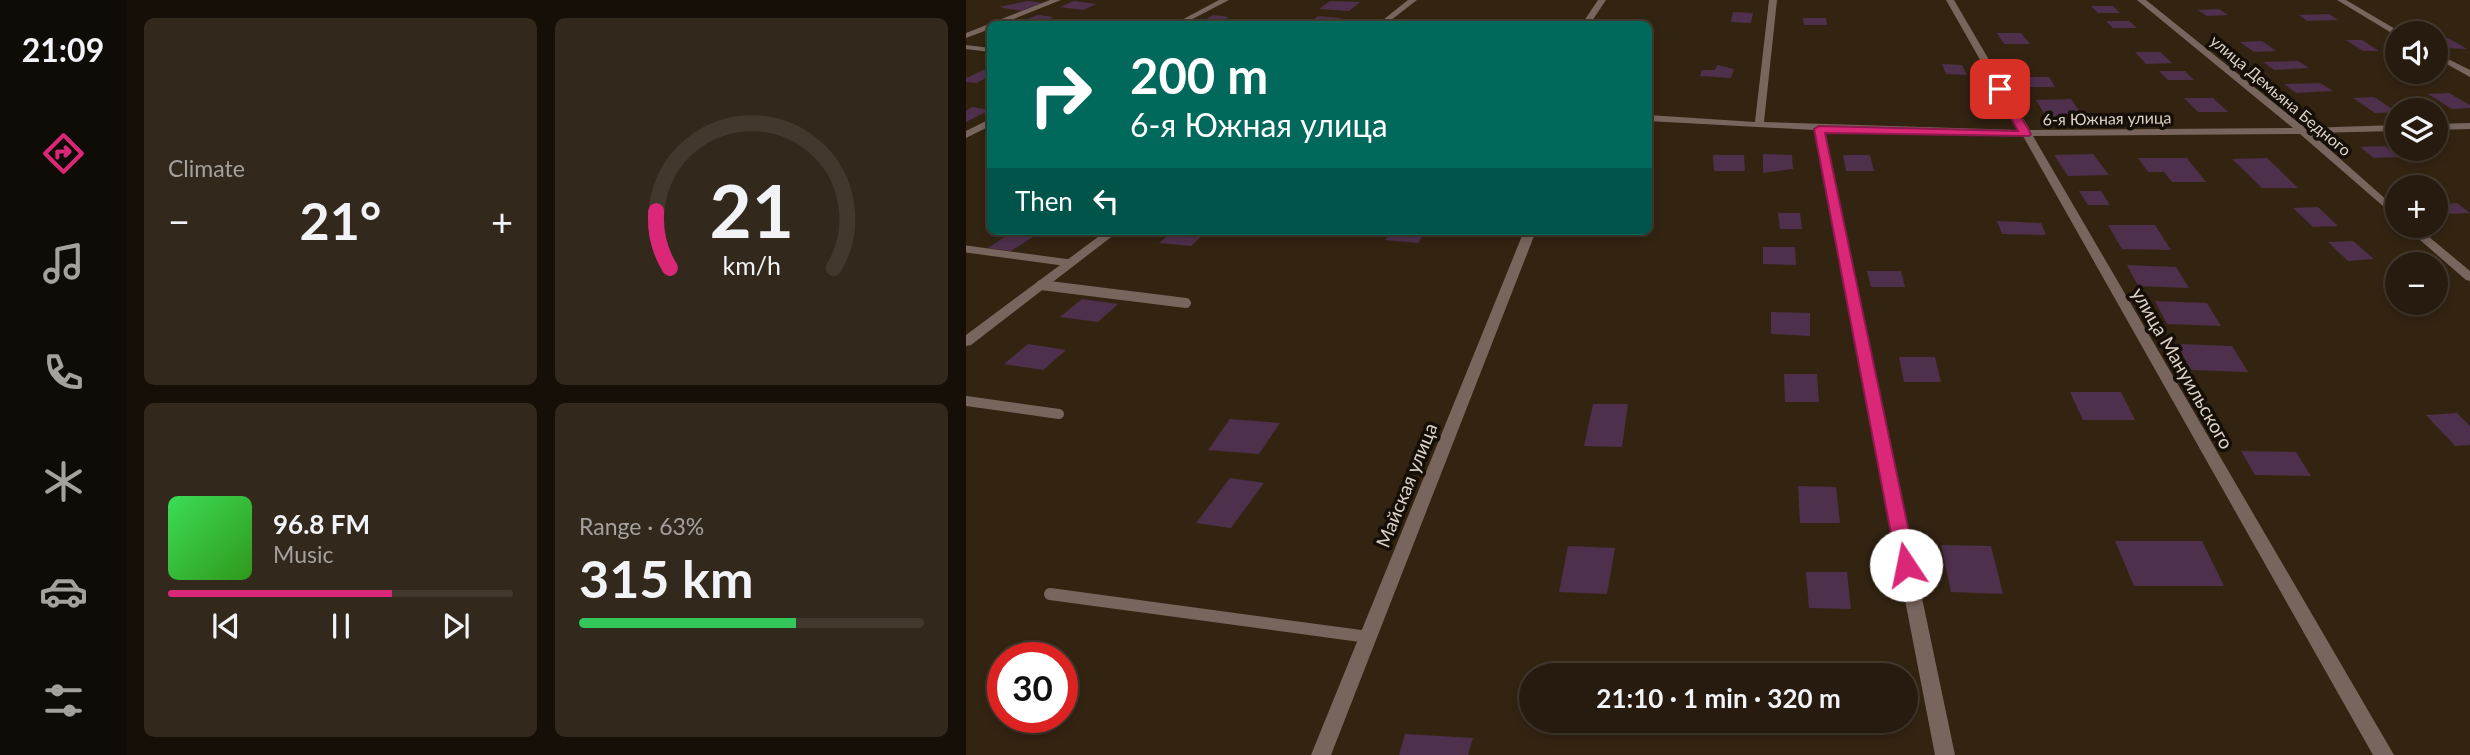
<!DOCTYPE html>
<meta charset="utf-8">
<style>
body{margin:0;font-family:Lato,sans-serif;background:#32281c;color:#f1f3f6;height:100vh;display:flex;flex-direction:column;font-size:26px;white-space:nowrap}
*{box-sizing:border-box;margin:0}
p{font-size:23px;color:#a4a19e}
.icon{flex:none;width:38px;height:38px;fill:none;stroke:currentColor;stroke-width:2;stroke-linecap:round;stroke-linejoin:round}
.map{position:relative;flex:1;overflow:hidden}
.drawer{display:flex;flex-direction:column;gap:18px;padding:18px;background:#150f08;width:840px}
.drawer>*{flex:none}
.banner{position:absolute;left:21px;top:21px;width:665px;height:214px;border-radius:10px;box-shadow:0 4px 10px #0003,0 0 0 2px #42392e;background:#00695c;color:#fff;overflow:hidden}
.tools{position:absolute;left:1419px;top:21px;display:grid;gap:14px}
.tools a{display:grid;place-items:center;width:63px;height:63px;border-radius:50%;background:#261b0e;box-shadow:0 4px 10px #0003,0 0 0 2px #42392e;font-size:35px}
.speed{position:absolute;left:21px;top:642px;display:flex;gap:14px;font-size:35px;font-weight:700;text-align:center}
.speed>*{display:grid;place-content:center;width:91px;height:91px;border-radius:50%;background:#261b0e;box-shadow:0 4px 10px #0003,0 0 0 2px #42392e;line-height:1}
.speed .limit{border:10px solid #d22;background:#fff;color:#111}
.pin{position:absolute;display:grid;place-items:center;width:60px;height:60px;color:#fff;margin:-30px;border-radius:14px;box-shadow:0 4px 10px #0006}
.me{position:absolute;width:77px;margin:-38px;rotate:349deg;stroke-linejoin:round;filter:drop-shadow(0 0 5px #0008)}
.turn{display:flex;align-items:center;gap:24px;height:147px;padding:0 28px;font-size:32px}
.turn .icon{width:91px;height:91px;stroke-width:2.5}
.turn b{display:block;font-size:49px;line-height:60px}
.then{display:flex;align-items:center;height:66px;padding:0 28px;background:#0003;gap:14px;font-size:26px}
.big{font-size:52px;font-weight:700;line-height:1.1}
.drawer .widget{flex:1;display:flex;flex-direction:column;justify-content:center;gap:10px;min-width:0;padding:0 24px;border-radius:10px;background:#32281c}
.drawer .dial{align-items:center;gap:0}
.dial svg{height:182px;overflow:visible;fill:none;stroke:#42392e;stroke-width:7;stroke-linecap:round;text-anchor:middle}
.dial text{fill:#f1f3f6;stroke:none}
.song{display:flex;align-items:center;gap:21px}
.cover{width:84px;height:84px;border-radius:10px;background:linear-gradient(135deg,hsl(130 70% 55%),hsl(110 70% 35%))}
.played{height:7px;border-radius:4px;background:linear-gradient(90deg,#db2777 65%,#42392e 65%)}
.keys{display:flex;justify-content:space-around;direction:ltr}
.heat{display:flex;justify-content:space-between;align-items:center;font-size:38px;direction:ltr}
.charge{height:10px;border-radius:5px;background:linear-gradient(90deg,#34c759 63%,#42392e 0)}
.drawer .tiles{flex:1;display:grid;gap:18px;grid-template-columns:repeat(2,1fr)}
.trip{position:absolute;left:553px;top:663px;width:399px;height:70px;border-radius:35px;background:#261b0e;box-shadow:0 4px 10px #0003,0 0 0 2px #42392e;font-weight:700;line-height:70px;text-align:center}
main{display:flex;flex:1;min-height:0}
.dock{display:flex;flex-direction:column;width:126px;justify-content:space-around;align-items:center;background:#0f0b06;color:#a4a19e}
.dock .icon{width:49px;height:49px}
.dock .on{color:#db2777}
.dock b{font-size:32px;color:#f1f3f6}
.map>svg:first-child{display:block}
.building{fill:#4e304c}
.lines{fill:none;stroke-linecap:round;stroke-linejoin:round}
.service-far2{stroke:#78655d;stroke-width:7}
.service-far1{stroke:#78655d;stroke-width:10}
.service{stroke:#78655d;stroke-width:12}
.minor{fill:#78655d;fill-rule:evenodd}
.route{fill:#db2777;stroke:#8e194d;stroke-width:2}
.labels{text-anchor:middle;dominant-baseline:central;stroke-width:7;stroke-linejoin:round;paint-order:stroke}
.far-street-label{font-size:16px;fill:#dcd2c7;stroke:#150f07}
.street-label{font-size:19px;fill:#dcd2c7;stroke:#150f07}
</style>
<main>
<nav class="dock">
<b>21:09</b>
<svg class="icon on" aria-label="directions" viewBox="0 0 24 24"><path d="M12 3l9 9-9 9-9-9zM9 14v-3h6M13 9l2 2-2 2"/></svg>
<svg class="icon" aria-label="music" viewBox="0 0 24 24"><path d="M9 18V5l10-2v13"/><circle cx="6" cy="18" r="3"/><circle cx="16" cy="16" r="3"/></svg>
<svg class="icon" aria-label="phone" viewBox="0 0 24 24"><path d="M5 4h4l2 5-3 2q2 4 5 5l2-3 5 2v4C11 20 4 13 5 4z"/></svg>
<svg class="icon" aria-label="climate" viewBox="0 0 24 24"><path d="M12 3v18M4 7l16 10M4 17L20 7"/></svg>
<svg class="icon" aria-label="car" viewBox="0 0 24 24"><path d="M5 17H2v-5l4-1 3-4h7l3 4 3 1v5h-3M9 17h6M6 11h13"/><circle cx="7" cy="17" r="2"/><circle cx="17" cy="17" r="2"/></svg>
<svg class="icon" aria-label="filters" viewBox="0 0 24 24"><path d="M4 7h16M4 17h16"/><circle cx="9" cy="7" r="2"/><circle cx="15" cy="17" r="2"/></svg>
</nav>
<section class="drawer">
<div class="tiles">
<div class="widget"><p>Climate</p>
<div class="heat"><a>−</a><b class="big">21°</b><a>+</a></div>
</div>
<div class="widget dial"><svg viewBox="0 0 100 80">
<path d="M14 69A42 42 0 1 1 86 69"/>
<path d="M14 69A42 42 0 0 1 8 44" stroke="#db2777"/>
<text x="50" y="56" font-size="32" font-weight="700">21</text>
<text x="50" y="72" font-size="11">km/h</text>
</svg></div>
<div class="widget">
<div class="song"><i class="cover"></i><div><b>96.8 FM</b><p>Music</p></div></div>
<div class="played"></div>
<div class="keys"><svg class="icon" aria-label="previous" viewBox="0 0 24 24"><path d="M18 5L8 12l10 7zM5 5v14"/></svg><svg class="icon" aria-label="pause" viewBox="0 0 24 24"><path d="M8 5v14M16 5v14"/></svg><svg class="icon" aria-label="next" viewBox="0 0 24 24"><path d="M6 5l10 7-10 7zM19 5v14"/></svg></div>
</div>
<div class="widget"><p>Range · 63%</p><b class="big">315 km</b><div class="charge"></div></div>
</div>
</section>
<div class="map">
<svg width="1504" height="755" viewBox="0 0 1504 755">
<rect width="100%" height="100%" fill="#332412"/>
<!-- building -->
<path class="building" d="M62 1 76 3 55 11 33 7Z
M108 1 130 4 117 10 94 7Z
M364 1 394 2 383 11 353 9Z
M1125 6H1147L1154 13H1132Z
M1253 9 1262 15 1241 16 1232 10Z
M767 12 787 13 785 23 765 22Z
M1363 14 1372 20 1341 21 1333 15Z
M72 15 88 17 71 24 54 22Z
M247 15 263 17 250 24 234 23Z
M352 16 375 18 367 24H342Z
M837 18H860L861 25H838Z
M1140 21H1163L1171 28H1147Z
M1031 33H1055L1064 44H1038Z
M1470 38H1482L1501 49 1478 48 1470 43Z
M1380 40H1396L1413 51H1397Z
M1296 41 1310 51 1288 52 1274 42Z
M1169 52H1194L1206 63 1180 64Z
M1332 61 1343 68 1308 70 1297 62Z
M976 64 996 65 1001 75 980 74Z
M751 65 768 69 765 78 734 76 736 70H749Z
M24 67V76L10 83 0 82V78Z
M1193 71H1219L1228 80H1202Z
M1057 77H1083L1089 87H1063Z
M1354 83 1367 91 1330 93 1318 84Z
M1483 93 1504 105V108L1486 109 1462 94Z
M1408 97 1431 112 1409 113 1387 98Z
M1218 98H1247L1262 112H1232Z
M1105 99 1118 118H1081L1070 100Z
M6 107 24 110 0 122V111Z
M1419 146 1434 157 1408 158 1394 147Z
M797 154 826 155 827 169 797 173Z
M1127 154 1143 175 1102 176 1088 155Z
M747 155H778L779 171H748Z
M877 155H904L908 171H880Z
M1172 158H1221L1240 182H1206L1198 172H1182Z
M1301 158 1332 188H1296L1266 159Z
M1113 191H1135L1144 205H1122Z
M1491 203 1504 213 1482 214 1470 205Z
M1352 207 1372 226 1347 227 1327 208Z
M812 213H834L836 229H814Z
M1031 221 1075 223 1080 235 1036 234Z
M1142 225H1189L1205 250 1156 249Z
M47 231 70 235 45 251 22 248Z
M207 231H241L225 246 193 243Z
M426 231H460L452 243 419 240Z
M1387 241 1408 259 1382 261 1362 242Z
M797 247H829L830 265 797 264Z
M1161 265 1210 267 1223 288 1172 286Z
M901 271H935L939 287H905Z
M116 299 152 304 132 322 94 317Z
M1189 301 1241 303 1255 326 1201 324Z
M805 312 844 313V336L805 334Z
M62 344 100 350 77 370 38 364Z
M1211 344 1266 346 1282 372 1225 370Z
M933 357H969L975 382H938Z
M818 374H851L853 402H819Z
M1104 392H1155L1169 420H1117Z
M627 404H662L656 447 618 446Z
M1491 413 1504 426V445L1489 446 1460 415Z
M264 419 314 423 293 454 242 450Z
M1275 451 1330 452 1345 476 1289 475Z
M264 478 298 483 265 528 230 523Z
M832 486 870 487 874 523H834Z
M1149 541H1236L1258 586H1168Z
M975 545 1025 546 1037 594 985 592Z
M602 546 649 548 641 594 593 592Z
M840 572H881L885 609 843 608Z
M843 666H888L889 676H844Z
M439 734 507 738 502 755H433Z"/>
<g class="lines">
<!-- service-far2 -->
<path class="service-far2" d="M0 249 104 263"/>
<!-- service-far1 -->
<path class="service-far1" d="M75 285 220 303
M0 401 93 414"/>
<!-- service -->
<path class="service" d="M84 594 402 637"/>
<!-- minor -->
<path class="minor" d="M84 0H95L35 24H24V29L0 38V33Z
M253 0H263L217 24H208Z
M442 0H451L420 24H412Z
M632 0H640L624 24H616Z
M803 0H811L798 122 1054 130 980 0H988L1064 130 1327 128 1171 0H1180L1339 128 1432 125V131L1345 133 1432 210V219L1334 134 1067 136 1428 755H1407L1057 136 858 131 989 755H969L848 130 682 121V115L789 122Z
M1371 0H1380L1436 33 1429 35Z
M0 45 24 48V52L0 49Z
M1470 53 1504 70V77L1470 58Z
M24 119V126L0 138V131Z
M1504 123V129L1470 130V124Z
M1438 226H1450L1504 271V281L1500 280Z
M140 231H153L5 345 0 346V335Z
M558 231H570L365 755H345Z"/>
</g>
<!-- route -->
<path class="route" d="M1034 86 1039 89 1065 134 1063 136 859 133 950 565 947 571 940 573 933 571 931 565 848 129 853 126 1052 131 1029 89Z"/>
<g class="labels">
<!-- far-street labels -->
<g class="far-street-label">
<text transform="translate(1315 95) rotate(40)">улица Демьяна Бедного</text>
<text transform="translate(1141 118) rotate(-1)">6-я Южная улица</text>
</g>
<!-- street labels -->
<g class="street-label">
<text transform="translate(1217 368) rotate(60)">улица Мануильского</text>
<text transform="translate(440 485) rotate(-68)">Майская улица</text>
</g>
</g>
</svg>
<div class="tools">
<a><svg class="icon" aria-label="sound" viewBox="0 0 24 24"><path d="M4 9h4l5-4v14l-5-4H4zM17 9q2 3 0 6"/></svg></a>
<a><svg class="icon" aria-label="layers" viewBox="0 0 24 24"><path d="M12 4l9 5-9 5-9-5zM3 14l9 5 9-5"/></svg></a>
<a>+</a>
<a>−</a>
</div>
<div class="speed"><div class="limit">30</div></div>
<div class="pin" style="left:1034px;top:89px;background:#d93025"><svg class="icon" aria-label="arrive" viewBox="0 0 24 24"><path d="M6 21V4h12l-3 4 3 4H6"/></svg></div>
<svg class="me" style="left:940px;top:565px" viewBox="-20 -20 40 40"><circle r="19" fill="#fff"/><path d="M0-13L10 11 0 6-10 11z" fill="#db2777"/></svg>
<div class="trip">21:10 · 1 min · 320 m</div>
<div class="banner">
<div class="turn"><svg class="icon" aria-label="right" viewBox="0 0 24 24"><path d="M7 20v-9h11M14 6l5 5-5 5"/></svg><div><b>200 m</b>6-я Южная улица</div></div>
<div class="then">Then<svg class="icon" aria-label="left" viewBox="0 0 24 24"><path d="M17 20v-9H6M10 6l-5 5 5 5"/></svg></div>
</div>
</div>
</main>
